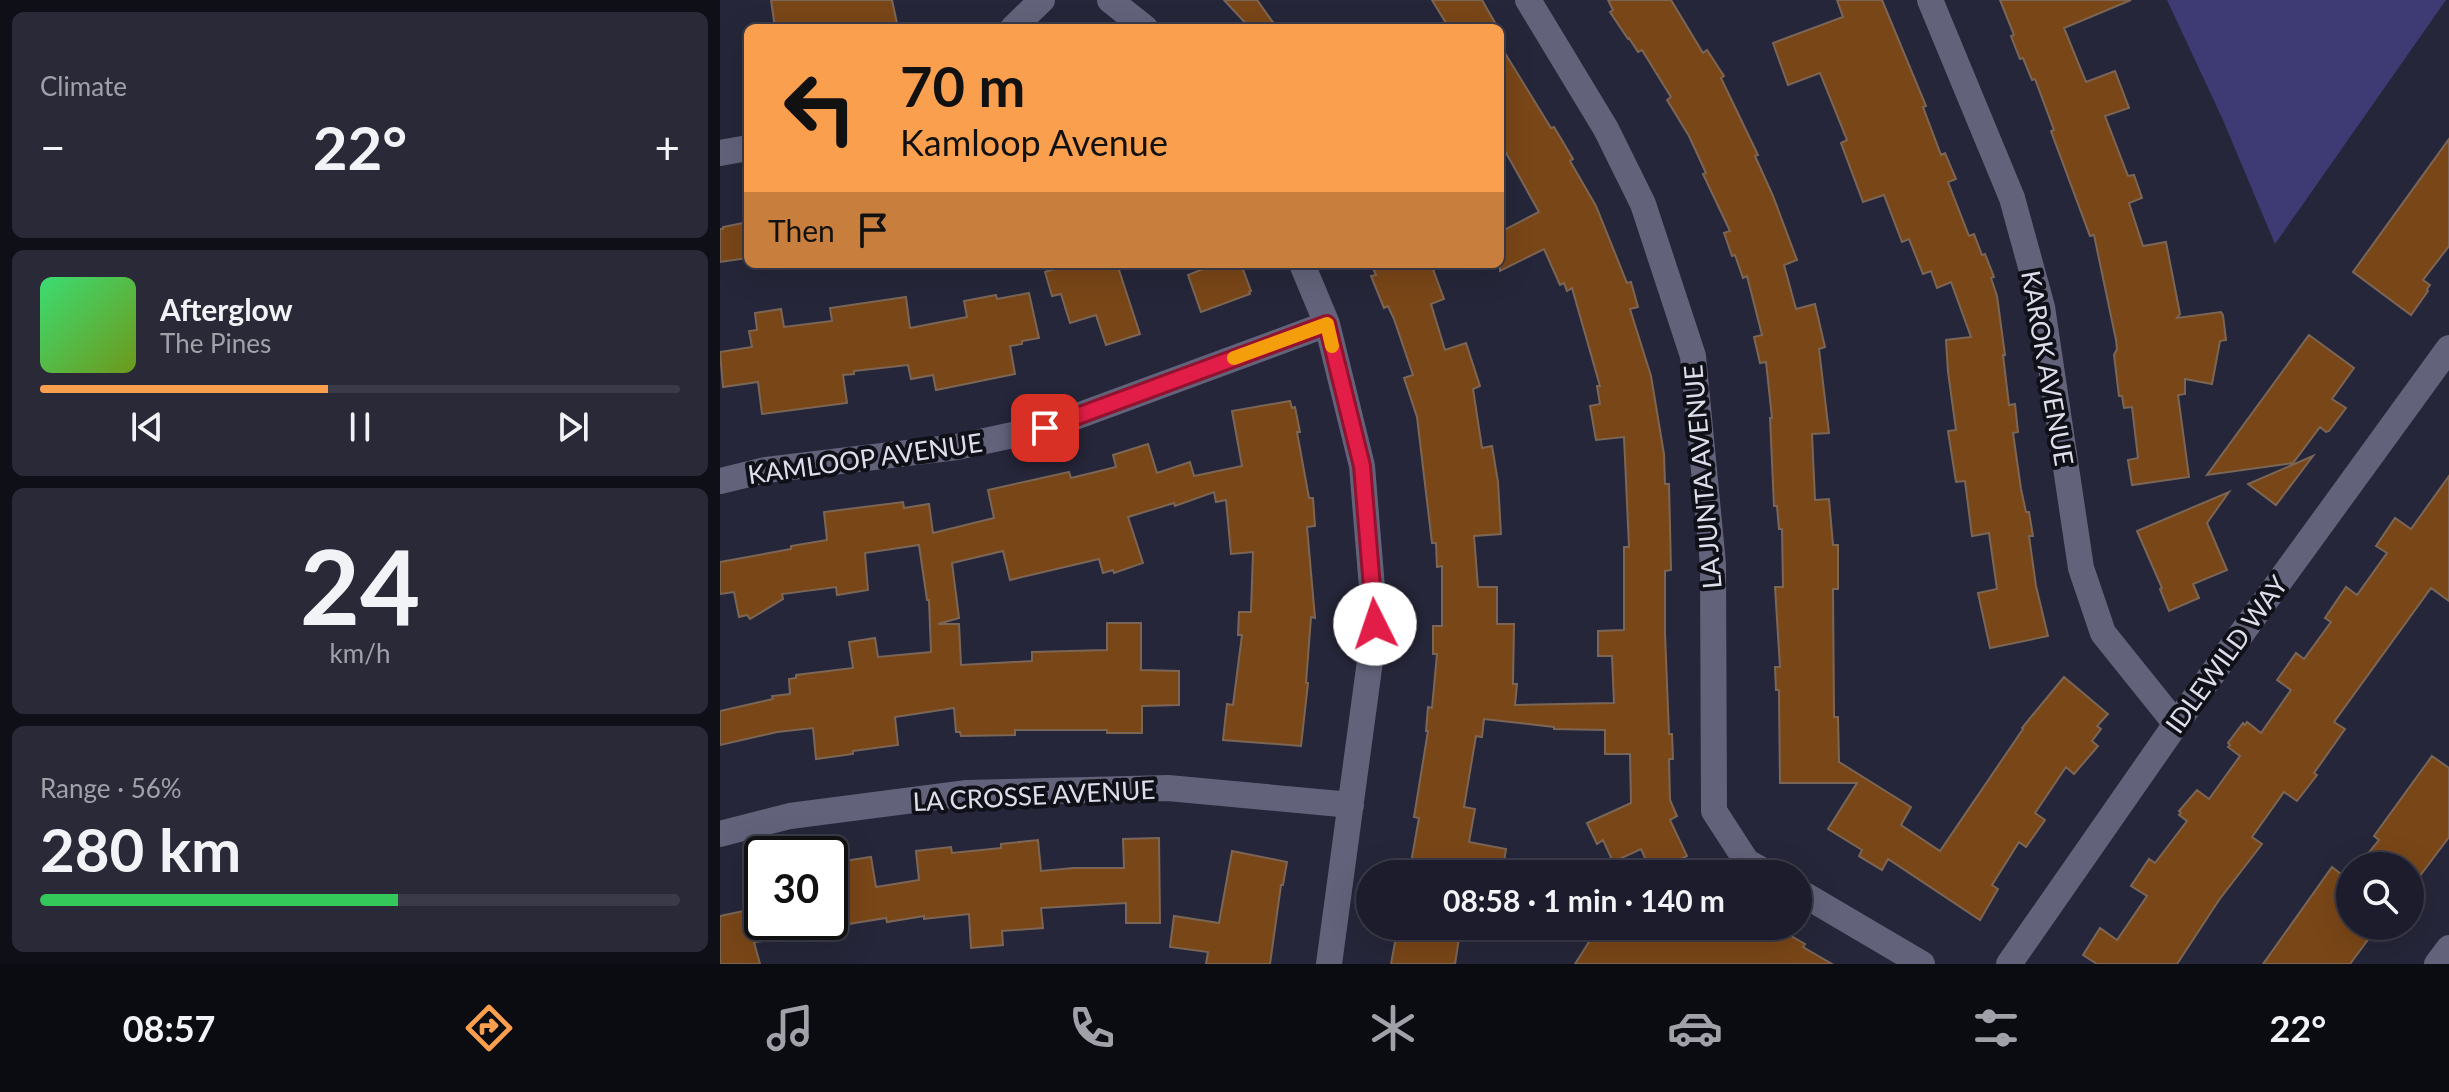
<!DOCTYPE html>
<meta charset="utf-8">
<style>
body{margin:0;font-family:Lato,sans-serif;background:#292938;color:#f1f3f6;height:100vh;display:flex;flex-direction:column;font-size:30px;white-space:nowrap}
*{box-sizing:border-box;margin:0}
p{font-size:26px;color:#a0a1a9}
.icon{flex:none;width:44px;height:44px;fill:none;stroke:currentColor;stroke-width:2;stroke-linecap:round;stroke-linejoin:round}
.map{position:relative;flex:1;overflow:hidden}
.side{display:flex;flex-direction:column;gap:12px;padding:12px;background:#0f0f18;width:720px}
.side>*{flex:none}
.top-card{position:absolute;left:24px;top:24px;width:760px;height:244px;border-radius:12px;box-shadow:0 8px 32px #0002,0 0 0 2px #3a3a48;background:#fa9f4e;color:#111;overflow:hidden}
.buttons{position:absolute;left:1616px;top:852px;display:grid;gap:16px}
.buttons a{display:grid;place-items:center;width:88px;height:88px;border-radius:50%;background:#1c1c2c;box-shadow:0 8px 32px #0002,0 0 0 2px #3a3a48;font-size:40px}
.speed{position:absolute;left:24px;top:836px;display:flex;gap:16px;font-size:40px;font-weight:700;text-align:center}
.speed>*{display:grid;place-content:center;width:104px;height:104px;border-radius:50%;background:#1c1c2c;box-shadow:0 8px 32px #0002,0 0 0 2px #3a3a48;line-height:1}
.speed .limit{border:4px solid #111;border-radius:12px;background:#fff;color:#111}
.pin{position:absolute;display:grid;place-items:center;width:68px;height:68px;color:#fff;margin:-34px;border-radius:16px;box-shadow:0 4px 12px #0006}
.me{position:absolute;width:88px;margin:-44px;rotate:356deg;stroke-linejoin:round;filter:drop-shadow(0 0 6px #0008)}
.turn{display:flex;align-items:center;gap:28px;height:168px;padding:0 24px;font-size:36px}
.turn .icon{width:104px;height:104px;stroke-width:2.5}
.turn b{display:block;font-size:56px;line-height:68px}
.then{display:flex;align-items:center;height:76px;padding:0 24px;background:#0003;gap:16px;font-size:30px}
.big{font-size:60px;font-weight:700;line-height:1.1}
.side .widget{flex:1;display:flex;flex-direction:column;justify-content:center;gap:12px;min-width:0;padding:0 28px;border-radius:12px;background:#292938}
.side .dial{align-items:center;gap:0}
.dial b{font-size:104px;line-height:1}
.song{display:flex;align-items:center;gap:24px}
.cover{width:96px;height:96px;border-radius:12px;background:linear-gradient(135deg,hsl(140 70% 55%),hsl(80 70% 35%))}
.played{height:8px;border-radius:4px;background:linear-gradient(90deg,#fa9f4e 45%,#3a3a48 45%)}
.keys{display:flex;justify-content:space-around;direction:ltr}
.heat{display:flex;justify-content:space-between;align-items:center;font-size:44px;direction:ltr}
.charge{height:12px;border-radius:6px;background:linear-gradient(90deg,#34c759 56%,#3a3a48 0)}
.trip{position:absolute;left:636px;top:860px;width:456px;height:80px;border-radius:40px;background:#1c1c2c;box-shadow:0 8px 32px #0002,0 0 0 2px #3a3a48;font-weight:700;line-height:80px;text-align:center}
.tab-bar{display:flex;height:128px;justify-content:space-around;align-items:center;background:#0b0b12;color:#a0a1a9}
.tab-bar .icon{width:56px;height:56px}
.tab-bar .selected{color:#fa9f4e}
.tab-bar b{font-size:36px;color:#f1f3f6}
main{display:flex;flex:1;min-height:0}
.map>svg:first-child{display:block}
.green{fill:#3e3a74}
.building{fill:#794617;stroke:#7b6656;stroke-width:2}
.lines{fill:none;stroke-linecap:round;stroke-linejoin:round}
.street{stroke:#62637a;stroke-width:26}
.route-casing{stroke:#92132f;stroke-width:20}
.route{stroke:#e11d48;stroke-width:14}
.slow{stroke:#f59e0b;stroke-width:14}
.labels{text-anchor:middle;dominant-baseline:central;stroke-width:8;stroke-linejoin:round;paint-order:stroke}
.street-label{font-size:26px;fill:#dddeeb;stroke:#101019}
</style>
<main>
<section class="side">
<div class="widget"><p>Climate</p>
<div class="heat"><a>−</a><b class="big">22°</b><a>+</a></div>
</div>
<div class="widget">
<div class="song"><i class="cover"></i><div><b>Afterglow</b><p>The Pines</p></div></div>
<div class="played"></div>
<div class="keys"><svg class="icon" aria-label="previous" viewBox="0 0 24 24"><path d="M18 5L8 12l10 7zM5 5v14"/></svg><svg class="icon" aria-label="pause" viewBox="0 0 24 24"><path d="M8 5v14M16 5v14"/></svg><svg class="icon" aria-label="next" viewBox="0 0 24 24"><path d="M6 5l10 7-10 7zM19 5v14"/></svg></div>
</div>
<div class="widget dial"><b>24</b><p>km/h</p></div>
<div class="widget"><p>Range · 56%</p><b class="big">280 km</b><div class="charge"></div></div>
</section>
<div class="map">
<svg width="1729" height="964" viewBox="0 0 1729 964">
<rect width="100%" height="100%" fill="#26263a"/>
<!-- green -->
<path class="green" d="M1447 0H1726L1555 244 1503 120Z"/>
<!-- building -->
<path class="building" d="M51 0H172L178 28H55Z
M504 0H537L557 28H530Z
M712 0H762L778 28H729Z
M888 0H951L983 53 987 50 1004 76 1001 78 1038 155 1035 156 1053 196 1077 260 1064 265 1076 309 1095 304 1105 347 1099 349 1109 433 1092 434 1095 500 1109 499 1113 545H1118V589H1113L1114 717H1118L1119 762 1191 807 1181 825 1220 851 1303 729 1302 728 1344 677 1388 714 1377 726 1381 729 1372 741 1378 746 1354 774 1346 767 1315 813 1325 820 1306 847 1299 842 1272 885 1278 889 1260 920 1168 859 1162 870 1139 856 1142 850 1108 829 1137 783H1060L1059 690H1056L1055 667H1060L1055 587H1063L1062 529H1059L1057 506H1054L1050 418H1052L1046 362 1040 363 1034 337 1042 335 1027 276 1023 278 1015 255 1012 256 1004 233 1010 231 983 174 986 173 969 136 947 100 951 97 922 50 918 52 909 38 908 39 890 12 893 10Z
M1117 0H1162L1206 106 1203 107 1221 155 1225 153 1236 179 1228 182 1249 236 1254 234 1262 255 1265 254 1274 277 1271 278 1277 296 1285 355H1283L1289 405 1295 404 1298 432 1293 433 1301 489 1306 512H1309L1313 536H1309L1316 586 1328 636 1270 648 1258 593 1277 589 1269 533 1252 536 1245 481 1236 482 1228 431 1236 430 1228 372 1226 340 1251 337 1231 282 1217 288 1211 271 1203 274 1189 239 1182 242 1164 195 1143 202 1121 143 1127 140 1100 73 1068 85 1053 43 1123 17Z
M1280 0H1411L1344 28 1366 82 1395 71 1409 108 1385 116 1408 176 1414 175 1422 198 1409 203 1423 246 1446 242 1460 314 1457 318 1501 312 1503 315 1506 340 1500 341 1492 384 1465 379V394L1458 395 1469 477 1412 485 1408 460 1418 458 1412 407 1404 408 1402 396H1399L1394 355 1397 349 1396 340 1374 235 1370 236 1331 131 1334 130 1315 79 1312 80 1303 58 1300 59 1291 36 1294 35Z
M780 45 831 128 834 127 853 159 850 161 876 206 907 283 911 282 918 307 910 309 931 376 944 454 945 484H949L951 570 945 571V633L949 734H952L953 759H949L950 800 957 816 950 820 967 856 932 873 921 849 893 862 883 840 877 844 867 823 911 803 910 754H885V730L834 729V727L764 719 762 737 756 736 744 807 755 809 749 842 786 849 782 874H689L699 818 694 817 708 731H706L708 707 712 708 717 654H713V626H722V566L717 567 716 543H712L697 417 684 378 693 375 674 319 668 306 664 308 651 276 656 275 651 264H711L724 299 711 304 725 350 746 343 760 386 753 389 762 448 772 446 778 482 781 534 754 536 758 587H777V624H794L793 684H797L795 705 894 703 892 656H878V631L904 630V547H909L904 437 876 440 870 406 880 404 877 386H880L852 288 847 291 844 283 840 285 824 249 780 271V232L819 212 780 142Z
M1729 139V246L1703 280 1710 285 1707 289 1708 291 1691 315 1633 272Z
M28 222V258L0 262V229H3V227Z
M350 264H397L420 334 386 345 376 315 350 323 341 294 332 296 325 272Z
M481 264H521L531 291 529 292 530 294 481 312 468 275 483 269Z
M309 293 319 338 302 341V344L290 346 295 374 216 390 213 375 191 379 188 365 134 371V374L123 375 127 403 42 414 38 382 3 387 0 352 32 347 29 331 37 330 35 313 61 309 64 327 112 321 110 308 186 297 190 328 247 317 244 301 276 295 277 299Z
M1589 335 1634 368 1612 399 1626 408 1609 431 1606 432 1600 427 1573 463 1487 475Z
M570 401 572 408 575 407 580 432H577L589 498H593L595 526 587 527 595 618 591 617 586 683H588L581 746 503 740 507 704 513 705 522 635H518L519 612H531L533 552 511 554 506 500 496 502 494 492 455 506 454 503 408 517 423 563 394 573 393 570 383 573 379 559 290 580 283 551 232 563 239 618 218 624H239L241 665 312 661V652L387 650V623H421V670L459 671V705L422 706V733H387V730H295V735L241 736 240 732H236L234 708 175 717 178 745 133 751V754L96 759 93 728 57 732 0 745V711L53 699 52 696 70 694 69 679 76 678V675L133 668 129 642 155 638 158 657 211 652 209 600H207L199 545 145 553 148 590 117 595 116 587 62 594 63 599 30 619 27 615 19 617 14 592 0 594V562L71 549V546L107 540 104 512 183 502 184 508 209 504 213 533 274 518 268 490 349 472 351 478 396 467 393 455 428 444 437 473 470 462 474 476 522 466 512 411Z
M1593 456 1556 505 1528 484Z
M1729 476V601L1711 588 1614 722 1625 729 1594 773 1597 775 1577 801 1564 792 1532 837 1542 844 1499 900 1457 964H1377L1363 955 1380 928 1397 940 1427 896 1411 886 1429 859 1435 863 1467 821 1459 815 1461 813 1459 811 1477 790 1489 799 1520 756 1508 747 1510 745 1508 743 1523 723 1525 725 1527 722 1541 733 1571 690 1557 680 1576 653 1584 659 1611 622 1605 618 1626 587 1637 595 1667 553 1656 546 1675 518 1691 529Z
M1509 492 1487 523 1507 570 1473 584 1479 598 1449 611 1440 589 1442 588 1417 531Z
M1712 756 1729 768V837L1690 889V866H1638L1659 840 1654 836Z
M439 838 440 923H406V903L321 908 323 928 282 931 283 945 251 948 249 914 204 919V916L167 922 166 918 110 927V863L151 857 156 887 199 880 196 851 231 847 232 853 281 848V844L318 840 321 871 354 868H404L403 839Z
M512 851 567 862 563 885H561L550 964H486L488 952 450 947 454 916 499 923Z
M1612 867 1630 881V926H1658L1630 964H1543Z
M42 907V941L34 942 40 964H0V916Z
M678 926H705L740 932 735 964H671Z
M879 926H1054L1085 944 1083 947 1112 964H855Z"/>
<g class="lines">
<!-- street -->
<path class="street" d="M390 0 425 28
M808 0 886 129 923 204 973 356 993 564 994 811 1027 862 1049 874
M1210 0 1292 198 1322 307 1361 568 1383 633 1456 724
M293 28 322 0
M0 153 28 148
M582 264 607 324 642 466 655 624 609 964
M0 481 46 470 237 447 325 428 607 324
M0 834 70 816 247 793 448 788 631 805
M1078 891 1202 964
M1289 964 1456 724 1729 348
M1717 964 1729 948"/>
</g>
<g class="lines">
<!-- route casing -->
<g class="route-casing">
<path id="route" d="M325 428 607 324 642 466 655 624"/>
</g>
<!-- route -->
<use href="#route" class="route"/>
<!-- slow -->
<path class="slow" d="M514 358 607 324 612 346"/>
</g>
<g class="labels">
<!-- street labels -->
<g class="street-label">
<text transform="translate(1328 368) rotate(80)">KAROK AVENUE</text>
<text transform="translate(145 458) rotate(-8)">KAMLOOP AVENUE</text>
<text transform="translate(982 477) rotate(-95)">LA JUNTA AVENUE</text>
<text transform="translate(1506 654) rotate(-54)">IDLEWILD WAY</text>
<text transform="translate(314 795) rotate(-3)">LA CROSSE AVENUE</text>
</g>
</g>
</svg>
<div class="buttons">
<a><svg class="icon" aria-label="search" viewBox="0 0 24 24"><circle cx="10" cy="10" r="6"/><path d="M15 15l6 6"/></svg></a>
</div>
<div class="speed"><div class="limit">30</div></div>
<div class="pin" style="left:325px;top:428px;background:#d93025"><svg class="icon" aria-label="arrive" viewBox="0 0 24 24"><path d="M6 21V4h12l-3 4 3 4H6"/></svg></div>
<svg class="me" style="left:655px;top:624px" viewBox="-20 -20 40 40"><circle r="19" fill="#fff"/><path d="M0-13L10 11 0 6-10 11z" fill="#e11d48"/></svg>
<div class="trip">08:58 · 1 min · 140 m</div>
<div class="top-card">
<div class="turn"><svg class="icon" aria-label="left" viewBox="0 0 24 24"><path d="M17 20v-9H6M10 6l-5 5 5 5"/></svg><div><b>70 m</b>Kamloop Avenue</div></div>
<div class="then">Then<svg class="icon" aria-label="arrive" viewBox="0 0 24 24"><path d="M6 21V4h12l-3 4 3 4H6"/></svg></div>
</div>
</div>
</main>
<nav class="tab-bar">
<b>08:57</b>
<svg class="icon selected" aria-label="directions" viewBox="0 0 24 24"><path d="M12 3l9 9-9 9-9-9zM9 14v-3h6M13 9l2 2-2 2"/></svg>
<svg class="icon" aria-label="music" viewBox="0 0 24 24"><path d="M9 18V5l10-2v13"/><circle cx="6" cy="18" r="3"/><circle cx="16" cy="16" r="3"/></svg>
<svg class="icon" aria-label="phone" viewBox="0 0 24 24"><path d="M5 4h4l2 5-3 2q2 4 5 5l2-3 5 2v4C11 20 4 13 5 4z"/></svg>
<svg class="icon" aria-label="climate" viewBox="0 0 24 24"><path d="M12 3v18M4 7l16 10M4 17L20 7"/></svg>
<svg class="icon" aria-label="car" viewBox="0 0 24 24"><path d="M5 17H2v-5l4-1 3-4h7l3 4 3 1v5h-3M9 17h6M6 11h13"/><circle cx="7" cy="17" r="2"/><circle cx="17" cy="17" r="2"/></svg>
<svg class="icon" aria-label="filters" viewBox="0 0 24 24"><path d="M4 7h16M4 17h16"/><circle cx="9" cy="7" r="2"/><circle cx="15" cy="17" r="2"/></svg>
<b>22°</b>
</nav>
